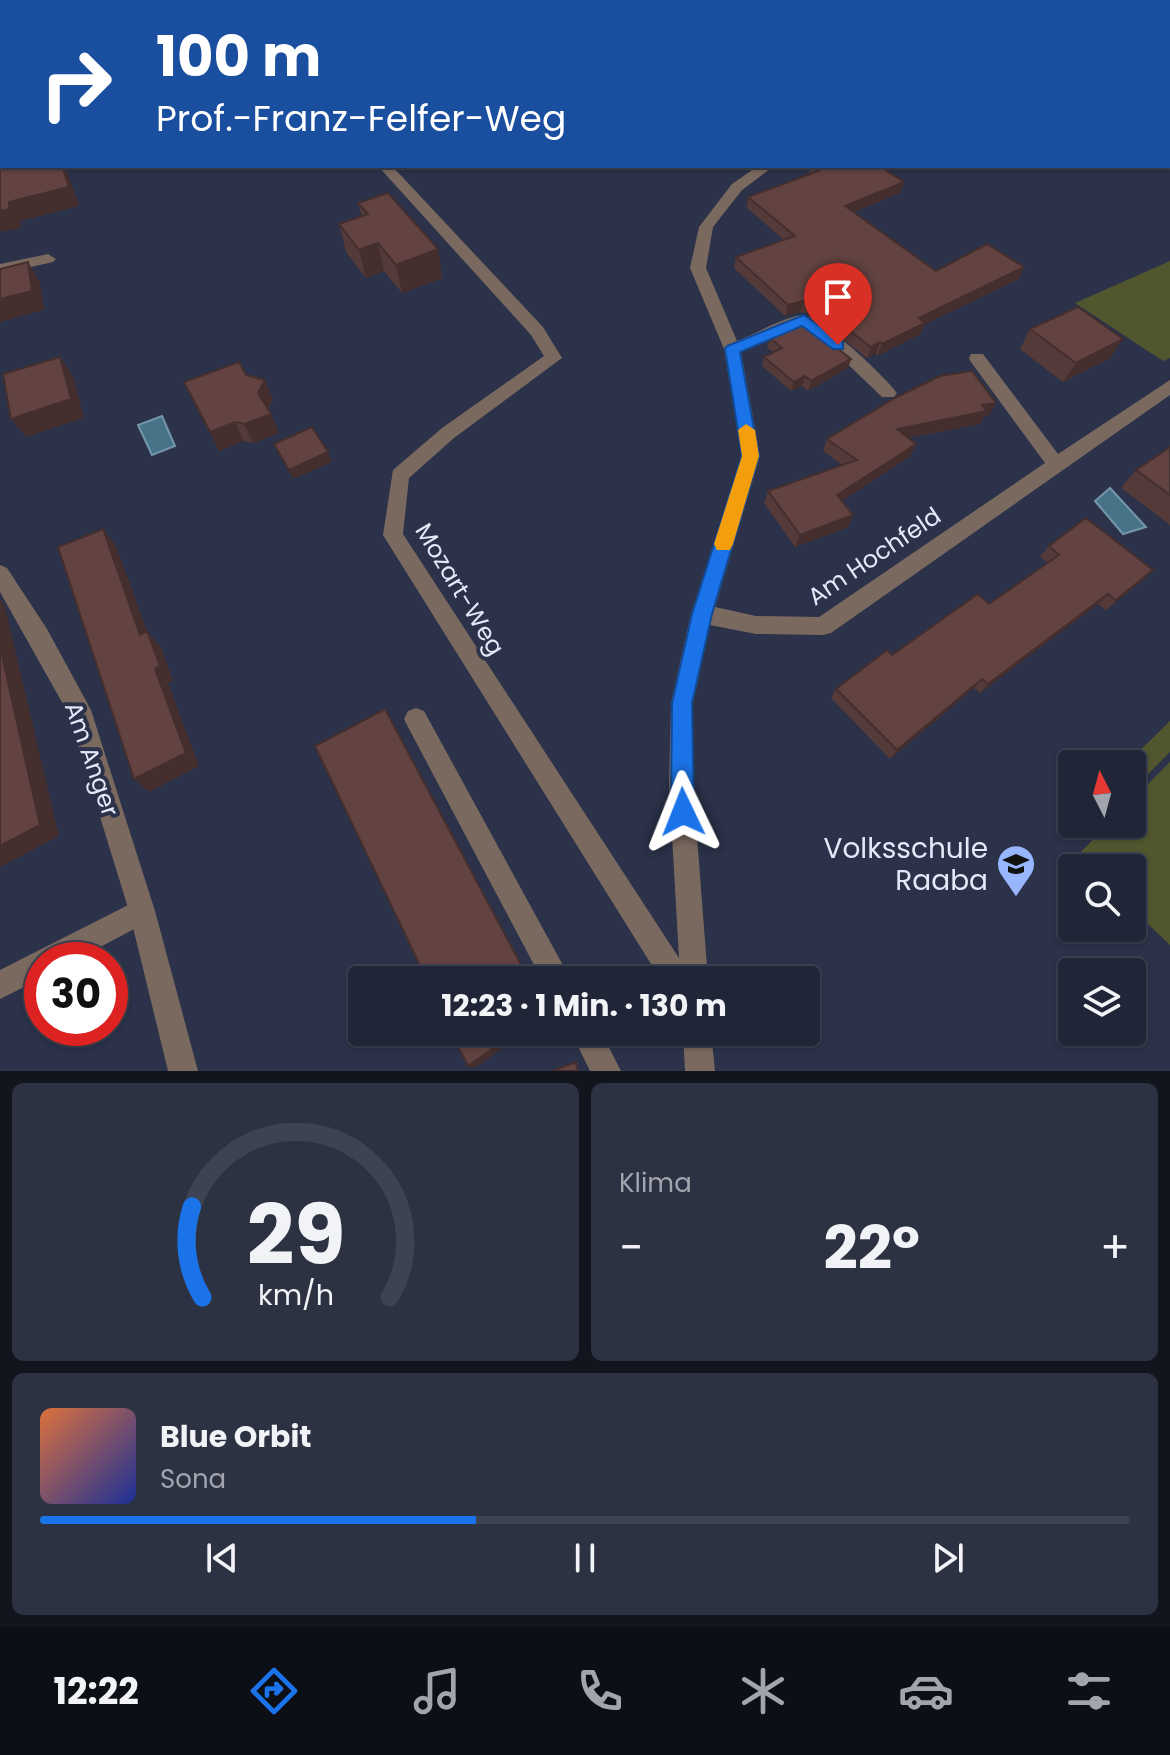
<!DOCTYPE html>
<html lang="de">
<meta charset="utf-8">
<style>
body{margin:0;font-family:Poppins,sans-serif;background:#2d3242;color:#f1f3f6;height:100vh;display:flex;flex-direction:column;font-size:30px;white-space:nowrap}
*{box-sizing:border-box;margin:0}
p{font-size:26px;color:#a2a5ad}
.icon{flex:none;width:44px;height:44px;fill:none;stroke:currentColor;stroke-width:2;stroke-linecap:round;stroke-linejoin:round}
.map{position:relative;height:1071px;overflow:hidden}
.panel{display:flex;flex-direction:column;gap:12px;padding:12px;background:#12151e;flex:1}
.panel>*{flex:none}
.top-card{position:absolute;left:0px;top:0px;width:1170px;height:168px;box-shadow:0 2px 6px #0004,0 0 0 2px #3d4352;background:#1a4fa0;color:#fff;overflow:hidden}
.needle{width:52px;rotate:354deg}
.controls{position:absolute;left:1058px;top:750px;display:grid;gap:16px}
.controls a{display:grid;place-items:center;width:88px;height:88px;border-radius:8px;background:#202637;box-shadow:0 2px 6px #0004,0 0 0 2px #3d4352;font-size:40px}
.speed{position:absolute;left:24px;top:942px;display:flex;gap:16px;font-size:40px;font-weight:700;text-align:center}
.speed>*{display:grid;place-content:center;width:104px;height:104px;border-radius:50%;background:#202637;box-shadow:0 2px 6px #0004,0 0 0 2px #3d4352;line-height:1}
.speed .limit{border:12px solid #d22;background:#fff;color:#111}
.pin{position:absolute;display:grid;place-items:center;width:68px;height:68px;color:#fff;margin:-82px -34px;border-radius:50% 50% 50% 0;rotate:-45deg;box-shadow:0 0 8px #0007}
.pin .icon{rotate:45deg}
.me{position:absolute;width:88px;margin:-44px;rotate:358deg;stroke-linejoin:round;filter:drop-shadow(0 0 6px #0008)}
.turn{display:flex;align-items:center;gap:28px;height:168px;padding:0 24px;font-size:36px}
.turn .icon{width:104px;height:104px;stroke-width:2.5}
.turn b{display:block;font-size:56px;line-height:68px}
.big{font-size:60px;font-weight:700;line-height:1.1}
.panel .tile{flex:1;display:flex;flex-direction:column;justify-content:center;gap:12px;min-width:0;padding:0 28px;border-radius:12px;background:#2d3242}
.panel .dial{align-items:center;gap:0}
.dial svg{height:208px;overflow:visible;fill:none;stroke:#3d4352;stroke-width:7;stroke-linecap:round;text-anchor:middle}
.dial text{fill:#f1f3f6;stroke:none}
.song{display:flex;align-items:center;gap:24px}
.cover{width:96px;height:96px;border-radius:12px;background:linear-gradient(135deg,hsl(20 70% 55%),hsl(230 70% 35%))}
.played{height:8px;border-radius:4px;background:linear-gradient(90deg,#1a73e8 40%,#3d4352 40%)}
.keys{display:flex;justify-content:space-around;direction:ltr}
.heat{display:flex;justify-content:space-between;align-items:center;font-size:44px;direction:ltr}
.panel .tiles{flex:1;display:grid;gap:12px;grid-template-columns:1fr 1fr}
.tile:last-child{grid-column:span 2}
.trip{position:absolute;left:348px;top:966px;width:472px;height:80px;border-radius:8px;background:#202637;box-shadow:0 2px 6px #0004,0 0 0 2px #3d4352;font-weight:700;line-height:80px;text-align:center}
.dock{display:flex;height:128px;justify-content:space-around;align-items:center;background:#0d0f16;color:#a2a5ad}
.dock .icon{width:56px;height:56px}
.dock .on{color:#1a73e8}
.dock b{font-size:36px;color:#f1f3f6}
.map>svg:first-child{display:block}
.green{fill:#51562f}
.water{fill:#467388;stroke:#7596aa;stroke-width:2}
.lines{fill:none;stroke-linecap:round;stroke-linejoin:round}
.service{fill:#7a695f;fill-rule:evenodd}
.minor{fill:#7a695f;fill-rule:evenodd}
.wall{fill:#543a38}
.shaded-wall{fill:#452f2e}
.building{fill:#624341;stroke:#452f2e;stroke-width:2}
.route{fill:#1a73e8;stroke:#114b97;stroke-width:2}
.slow{fill:#f59e0b}
.labels{text-anchor:middle;dominant-baseline:central;stroke-width:8;stroke-linejoin:round;paint-order:stroke}
.street-label{font-size:24px;fill:#e3e9f8;stroke:#2b3249}
.near-poi-label{font-size:28px;fill:#e3e9f8;stroke:#2b3249;text-anchor:end}
</style>
<div class="map">
<svg width="1170" height="1071" viewBox="0 0 1170 1071">
<rect width="100%" height="100%" fill="#2b3249"/>
<!-- green -->
<path class="green" d="M1170 261V358L1163 361 1075 303Z
M1170 721V752L1132 790V764H1126Z
M1170 762V945L1132 909V868H1090L1077 856 1108 824H1132V800Z"/>
<!-- water -->
<path class="water" d="M162 416 175 446 152 455 138 425Z
M1110 488 1146 527 1123 534 1095 501Z"/>
<g class="lines">
<!-- service -->
<path class="service" d="M1140 0H1153L1154 2H1141Z
M142 898 151 902 155 911 151 920 76 960H42V978L0 999V970Z"/>
<!-- minor -->
<path class="minor" d="M227 0H237L238 2H228Z
M714 0H726L727 2H715Z
M1168 148 1170 149V157L1168 156Z
M378 166H392L543 327 562 358 454 438 409 478 403 534 679 958 669 784 671 703 691 614 742 456 724 349 690 268 699 227 732 184 758 166H774L742 190 713 227 706 268 737 341C757 333 780 319 801 315 818 313 886 377 897 393L894 397H882L832 349 802 327 741 352 760 456 715 607 756 616 819 617 1045 463 971 362 969 358 971 354H983L1058 454 1170 380V395L831 633 823 635 756 634 710 625 693 703V784L708 980H661L383 535 393 470 442 428 544 356 531 335Z
M48 254 56 259 53 262 0 274V264Z
M0 565 7 568 47 629 91 710 155 911 198 1071H168L129 911 68 713 0 592Z
M416 708 424 711 571 980H542L408 727 404 719 408 711Z
M571 1032H601L621 1071H590Z
M683 1032H711L715 1071H685Z"/>
</g>
<!-- wall -->
<path class="wall" d="M549 0H620L614 2H550Z
M811 166H879L904 182 900 193 854 212 936 271 1024 267 1019 279 925 324 920 334 877 356 876 353 867 358 810 314 800 312 785 316 734 268 736 257 784 240 747 208 748 197 809 174Z
M358 203 438 249 442 278 402 293 384 271 366 278 346 252 339 224 362 217Z
M1030 329 1110 358 1063 382 1020 349Z
M770 338 851 359 848 368 808 391 802 386 791 391 762 366 764 357 773 352 767 348Z
M246 375 273 399 268 409 279 433 253 443 244 441 219 451Z
M989 415 984 416 980 424 908 438 916 444 910 456 842 501 853 515 848 527 795 547 764 503 768 491 842 465 823 451 827 439Z
M1170 447V525L1121 488 1136 470Z
M1049 546 1153 570 1143 580 1106 610 1098 604 980 693 974 688 890 759 831 698 836 689 892 655 989 604 1048 563 1040 557Z"/>
<!-- shaded-wall -->
<path class="shaded-wall" d="M2 46V67L0 64V47Z
M62 166H65L66 169 79 206 20 221 21 228 0 232V211L9 202Z
M904 182 900 193 842 217 845 206Z
M378 243 384 271 366 278 359 250Z
M438 249 442 278 402 293 396 265Z
M28 262 40 282 44 310 0 322V299Z
M1024 267 1019 279 925 324 920 334 877 356 882 344 919 318Z
M803 301 800 312 785 316 788 305Z
M1123 339 1110 358 1063 382 1076 363Z
M880 342 876 353 867 358 871 347Z
M60 357 73 376 84 418 26 437 11 419Z
M851 359 848 368 808 391 811 381Z
M805 376 802 386 791 391 794 382Z
M265 380 273 399 266 412 258 393Z
M996 403 989 415 984 416 980 424 891 441 897 429 982 405Z
M271 414 279 433 253 443 244 424Z
M235 422 244 441 219 451 210 432Z
M916 444 910 456 833 507 837 495Z
M328 452 332 462 293 479 289 470Z
M853 515 848 527 795 547 800 535Z
M103 529 116 546 154 650 140 635Z
M1153 570 1143 580 1106 610 1116 600Z
M1108 594 1098 604 980 693 988 684Z
M0 598 5 607 59 836 0 867Z
M147 631 161 647 173 681 168 683 199 766 149 792 134 779 155 669Z
M982 679 974 688 890 759 897 750Z
M91 951 100 955 101 960H92Z
M516 1032H525L473 1069 468 1066Z"/>
<!-- building -->
<path class="building" d="M567 0H620L614 2H570Z
M881 0H935L939 2H875Z
M0 5 2 8V46L0 47Z
M0 159 2 166H62L69 187 9 202V209L0 211Z
M813 166H879L904 182 845 206 936 271 987 244 1024 267 919 318 925 323 882 344 880 342 871 347 813 303 803 301 788 305 736 257 795 236 748 197 819 171Z
M388 193 438 249 396 265 378 243 359 250 339 224 368 214 358 203Z
M28 262 32 291 0 299V269Z
M1078 307 1123 339 1076 363 1030 329Z
M804 321 851 359 811 381 805 376 794 382 764 357 782 348 770 338Z
M60 357 71 399 11 419 3 374Z
M239 362 246 375 265 380 258 393 271 414 244 424 235 422 210 432 184 382Z
M972 371 996 403 982 405 987 411 897 429 916 444 837 495 853 515 800 535 768 491 857 460 827 439 895 398 940 376Z
M312 427 328 452 289 470 274 444Z
M1170 447V495L1136 470Z
M1086 518 1153 570 1116 600 1108 594 988 684 982 679 897 750 836 689 887 650 892 655 978 594 989 604 1059 555 1049 546Z
M103 529 140 635 147 631 160 666 155 669 186 753 134 779 58 547Z
M0 647 40 825 0 846Z
M385 709 529 980H427L315 746Z
M91 951 92 960H73Z
M451 1032H516L468 1066Z
M576 1062 578 1071H552Z"/>
<!-- route -->
<path class="route" d="M804 315 843 342V349H833L802 326 740 352 759 456 712 614 692 703 694 812 691 820 683 823 675 820 671 812 672 703 692 614 742 456 725 349 727 346Z"/>
<!-- slow -->
<path class="slow" d="M746 424 755 430 759 456 733 544 730 550H717L714 544 742 456 738 430Z"/>
<!-- icons -->
<defs>
<g id="school-pin" transform="scale(2)"><path d="M0 17L-7.5 6A9.5 9.5 0 1 1 7.5 6Z" fill="#97b6fd" stroke="#2b3249"/><path d="M0-5L7-2L0 1L-7-2ZM-4 1L0 2.5L4 1V4Q0 6-4 4Z" fill="#111"/></g>
</defs>
<g fill-rule="evenodd">
<use href="#school-pin" x="1016" y="864"/>
</g>
<g class="labels">
<!-- street labels -->
<g class="street-label">
<text transform="translate(874 556) rotate(-34)">Am Hochfeld</text>
<text transform="translate(460 589) rotate(59)">Mozart-Weg</text>
<text transform="translate(92 759) rotate(71)">Am Anger</text>
</g>
<!-- near-poi labels -->
<g class="near-poi-label">
<text x="988" y="848">Volksschule<tspan x="988" dy="32">Raaba</tspan></text>
</g>
</g>
</svg>
<div class="controls">
<a><svg class="needle" viewBox="-14 -14 28 28"><path d="M0-13l5 13h-10z" fill="#e53935"/><path d="M0 13l5-13h-10z" fill="#a2a5ad"/></svg></a>
<a><svg class="icon" aria-label="search" viewBox="0 0 24 24"><circle cx="10" cy="10" r="6"/><path d="M15 15l6 6"/></svg></a>
<a><svg class="icon" aria-label="layers" viewBox="0 0 24 24"><path d="M12 4l9 5-9 5-9-5zM3 14l9 5 9-5"/></svg></a>
</div>
<div class="speed"><div class="limit">30</div></div>
<div class="pin" style="left:838px;top:345px;background:#d93025"><svg class="icon" aria-label="arrive" viewBox="0 0 24 24"><path d="M6 21V4h12l-3 4 3 4H6"/></svg></div>
<svg class="me" style="left:683px;top:812px" viewBox="-20 -20 40 40"><path d="M0-17L14 15 0 8-14 15z" fill="#1a73e8" stroke="#fff" stroke-width="4"/></svg>
<div class="trip">12:23 · 1 Min. · 130 m</div>
<div class="top-card">
<div class="turn"><svg class="icon" aria-label="right" viewBox="0 0 24 24"><path d="M7 20v-9h11M14 6l5 5-5 5"/></svg><div><b>100 m</b>Prof.-Franz-Felfer-Weg</div></div>
</div>
</div>
<section class="panel">
<div class="tiles">
<div class="tile dial"><svg viewBox="0 0 100 80">
<path d="M14 69A42 42 0 1 1 86 69"/>
<path d="M14 69A42 42 0 0 1 10 34" stroke="#1a73e8"/>
<text x="50" y="56" font-size="32" font-weight="700">29</text>
<text x="50" y="72" font-size="11">km/h</text>
</svg></div>
<div class="tile"><p>Klima</p>
<div class="heat"><a>−</a><b class="big">22°</b><a>+</a></div>
</div>
<div class="tile">
<div class="song"><i class="cover"></i><div><b>Blue Orbit</b><p>Sona</p></div></div>
<div class="played"></div>
<div class="keys"><svg class="icon" aria-label="previous" viewBox="0 0 24 24"><path d="M18 5L8 12l10 7zM5 5v14"/></svg><svg class="icon" aria-label="pause" viewBox="0 0 24 24"><path d="M8 5v14M16 5v14"/></svg><svg class="icon" aria-label="next" viewBox="0 0 24 24"><path d="M6 5l10 7-10 7zM19 5v14"/></svg></div>
</div>
</div>
</section>
<nav class="dock">
<b>12:22</b>
<svg class="icon on" aria-label="directions" viewBox="0 0 24 24"><path d="M12 3l9 9-9 9-9-9zM9 14v-3h6M13 9l2 2-2 2"/></svg>
<svg class="icon" aria-label="music" viewBox="0 0 24 24"><path d="M9 18V5l10-2v13"/><circle cx="6" cy="18" r="3"/><circle cx="16" cy="16" r="3"/></svg>
<svg class="icon" aria-label="phone" viewBox="0 0 24 24"><path d="M5 4h4l2 5-3 2q2 4 5 5l2-3 5 2v4C11 20 4 13 5 4z"/></svg>
<svg class="icon" aria-label="climate" viewBox="0 0 24 24"><path d="M12 3v18M4 7l16 10M4 17L20 7"/></svg>
<svg class="icon" aria-label="car" viewBox="0 0 24 24"><path d="M5 17H2v-5l4-1 3-4h7l3 4 3 1v5h-3M9 17h6M6 11h13"/><circle cx="7" cy="17" r="2"/><circle cx="17" cy="17" r="2"/></svg>
<svg class="icon" aria-label="filters" viewBox="0 0 24 24"><path d="M4 7h16M4 17h16"/><circle cx="9" cy="7" r="2"/><circle cx="15" cy="17" r="2"/></svg>
</nav>
